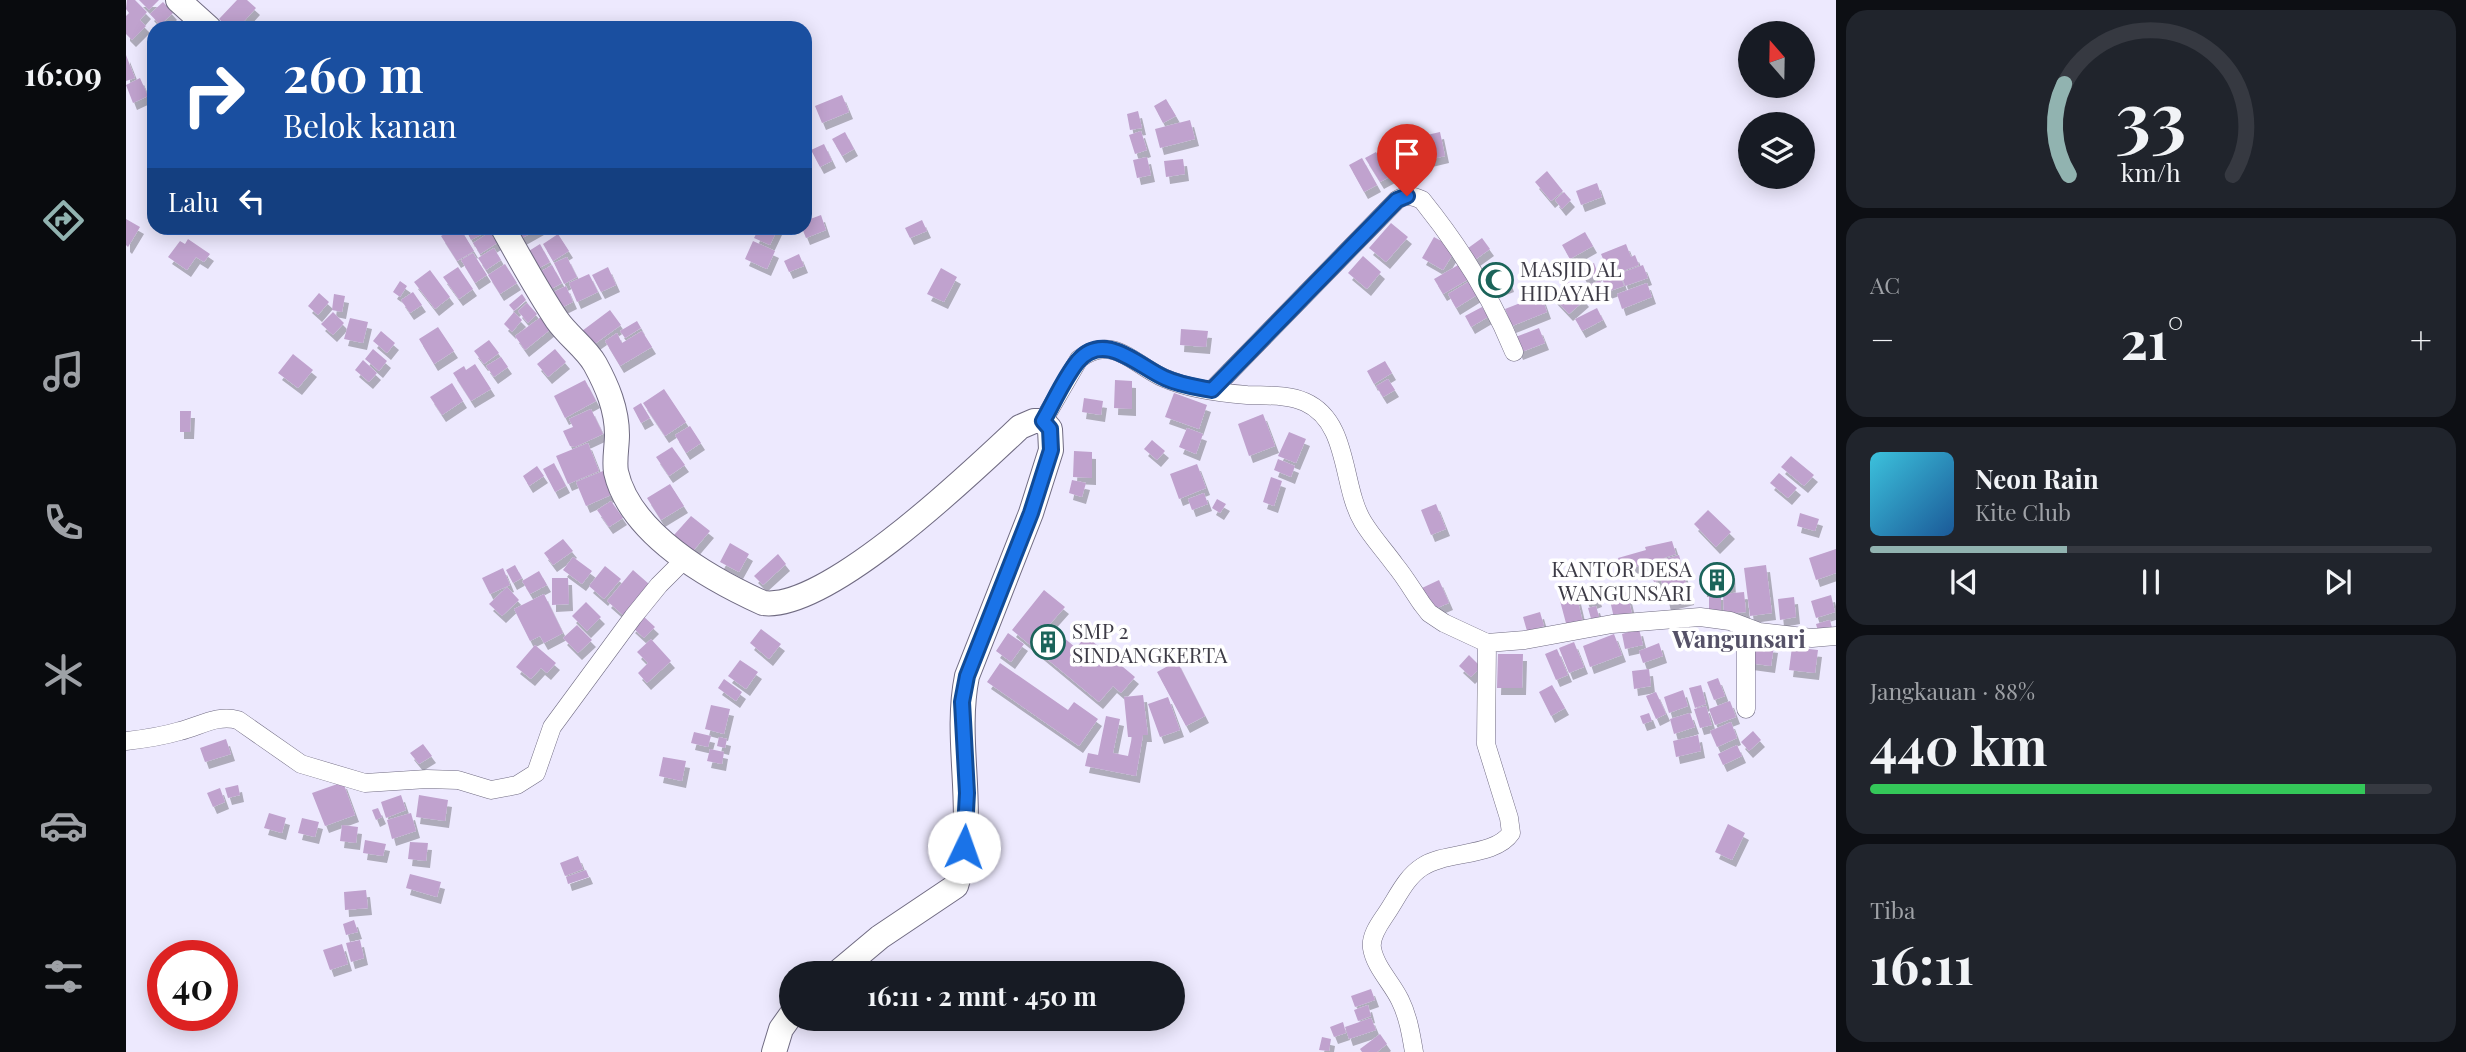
<!DOCTYPE html>
<html lang="id">
<meta charset="utf-8">
<style>
body{margin:0;font-family:"Playfair Display",serif;background:#20242c;color:#f1f3f6;height:100vh;display:flex;flex-direction:column;font-size:26px;white-space:nowrap}
*{box-sizing:border-box;margin:0}
p{font-size:23px;color:#9ea1a6}
.icon{flex:none;width:38px;height:38px;fill:none;stroke:currentColor;stroke-width:2;stroke-linecap:round;stroke-linejoin:round}
.map{position:relative;flex:1;overflow:hidden}
.panel{display:flex;flex-direction:column;gap:10px;padding:10px;background:#0d0f14;width:630px}
.panel>*{flex:none}
.guide{position:absolute;left:21px;top:21px;width:665px;height:214px;border-radius:21px;box-shadow:0 4px 18px #0003;background:#1a4fa0;color:#fff;overflow:hidden}
.needle{width:46px;rotate:340deg}
.controls{position:absolute;left:1612px;top:21px;display:grid;gap:14px}
.controls a{display:grid;place-items:center;width:77px;height:77px;border-radius:50%;background:#171b24;box-shadow:0 4px 18px #0003;font-size:35px}
.speed{position:absolute;left:21px;top:940px;display:flex;gap:14px;font-size:35px;font-weight:700;text-align:center}
.speed>*{display:grid;place-content:center;width:91px;height:91px;border-radius:50%;background:#171b24;box-shadow:0 4px 18px #0003;line-height:1}
.speed .limit{border:10px solid #d22;background:#fff;color:#111}
.pin{position:absolute;display:grid;place-items:center;width:60px;height:60px;color:#fff;margin:-72px -30px;border-radius:50% 50% 50% 0;rotate:-45deg;box-shadow:0 0 7px #0007}
.pin .icon{rotate:45deg}
.me{position:absolute;width:77px;margin:-38px;rotate:3deg;stroke-linejoin:round;filter:drop-shadow(0 0 5px #0008)}
.turn{display:flex;align-items:center;gap:24px;height:147px;padding:0 21px;font-size:32px}
.turn .icon{width:91px;height:91px;stroke-width:2.5}
.turn b{display:block;font-size:49px;line-height:60px}
.then{display:flex;align-items:center;height:66px;padding:0 21px;background:#0003;gap:14px;font-size:26px}
.big{font-size:52px;font-weight:700;line-height:1.1}
.panel .tile{flex:1;display:flex;flex-direction:column;justify-content:center;gap:10px;min-width:0;padding:0 24px;border-radius:21px;background:#20242c}
.panel .dial{align-items:center;gap:0}
.dial svg{height:182px;overflow:visible;fill:none;stroke:#363941;stroke-width:7;stroke-linecap:round;text-anchor:middle}
.dial text{fill:#f1f3f6;stroke:none}
.song{display:flex;align-items:center;gap:21px}
.cover{width:84px;height:84px;border-radius:10px;background:linear-gradient(135deg,hsl(190 70% 55%),hsl(210 70% 35%))}
.played{height:7px;border-radius:4px;background:linear-gradient(90deg,#91b3b0 35%,#363941 35%)}
.keys{display:flex;justify-content:space-around;direction:ltr}
.heat{display:flex;justify-content:space-between;align-items:center;font-size:38px;direction:ltr}
.charge{height:10px;border-radius:5px;background:linear-gradient(90deg,#34c759 88%,#363941 0)}
.trip{position:absolute;left:653px;top:961px;width:406px;height:70px;border-radius:35px;background:#171b24;box-shadow:0 4px 18px #0003;font-weight:700;line-height:70px;text-align:center}
main{display:flex;flex:1;min-height:0}
.dock{display:flex;flex-direction:column;width:126px;justify-content:space-around;align-items:center;background:#090b0e;color:#9ea1a6}
.dock .icon{width:49px;height:49px}
.dock .active{color:#91b3b0}
.dock b{font-size:32px;color:#f1f3f6}
.map>svg:first-child{display:block}
.building{fill:#c0a2ce;filter:url(#shadow)}
.lines{fill:none;stroke-linecap:round;stroke-linejoin:round}
.street-casing{stroke:#706b82;stroke-width:19}
.secondary-casing{stroke:#706b82;stroke-width:26}
.street{stroke:#fff;stroke-width:18}
.secondary{stroke:#fff;stroke-width:24}
.route-casing{stroke:#114b97;stroke-width:18}
.route{stroke:#1a73e8;stroke-width:12}
.labels{text-anchor:middle;dominant-baseline:central;stroke-width:7;stroke-linejoin:round;paint-order:stroke}
.poi-label{font-size:21px;fill:#3d3b46;stroke:#fff;text-anchor:start}
.quarter-label{font-size:24px;font-weight:bold;fill:#555167;stroke:#fff}
</style>
<main>
<nav class="dock">
<b>16:09</b>
<svg class="icon active" aria-label="directions" viewBox="0 0 24 24"><path d="M12 3l9 9-9 9-9-9zM9 14v-3h6M13 9l2 2-2 2"/></svg>
<svg class="icon" aria-label="music" viewBox="0 0 24 24"><path d="M9 18V5l10-2v13"/><circle cx="6" cy="18" r="3"/><circle cx="16" cy="16" r="3"/></svg>
<svg class="icon" aria-label="phone" viewBox="0 0 24 24"><path d="M5 4h4l2 5-3 2q2 4 5 5l2-3 5 2v4C11 20 4 13 5 4z"/></svg>
<svg class="icon" aria-label="climate" viewBox="0 0 24 24"><path d="M12 3v18M4 7l16 10M4 17L20 7"/></svg>
<svg class="icon" aria-label="car" viewBox="0 0 24 24"><path d="M5 17H2v-5l4-1 3-4h7l3 4 3 1v5h-3M9 17h6M6 11h13"/><circle cx="7" cy="17" r="2"/><circle cx="17" cy="17" r="2"/></svg>
<svg class="icon" aria-label="filters" viewBox="0 0 24 24"><path d="M4 7h16M4 17h16"/><circle cx="9" cy="7" r="2"/><circle cx="15" cy="17" r="2"/></svg>
</nav>
<div class="map">
<svg width="1710" height="1052" viewBox="0 0 1710 1052">
<defs>
<filter id="shadow"><feDropShadow dx="4" dy="7" stdDeviation="0" flood-color="#0004"/></filter>
</defs>
<rect width="100%" height="100%" fill="#ede9fe"/>
<!-- building -->
<path class="building" d="M1 0H9L21 12 14 20 20 26 6 40 0 34V16L3 13 0 9Z
M13 0H33L23 10Z
M111 0H121L130 8 112 28H103L93 19Z
M37 2 47 13 34 25 24 14Z
M63 19 68 28H49Z
M0 55 9 78 0 81Z
M14 78 22 96 7 103 0 85Z
M716 95 723 112 696 123 689 106Z
M1040 99 1050 116 1037 123 1028 106Z
M1012 111 1016 128 1004 130 1001 114Z
M1064 120 1069 139 1034 148 1029 129Z
M1015 131 1021 150 1009 154 1003 135Z
M719 132 728 149 716 156 706 139Z
M1314 132 1319 156 1298 161 1292 137Z
M698 144 706 161 694 167 685 150Z
M1266 148 1279 173 1268 179 1255 153Z
M1250 152 1265 176 1254 182 1239 158Z
M1021 157 1025 175 1011 178 1007 160Z
M1236 158 1251 185 1238 192 1223 165Z
M1057 159 1059 174 1040 177 1038 161Z
M1421 171 1437 191 1425 201 1409 182Z
M1471 183 1476 197 1455 205 1450 191Z
M1438 192 1445 200 1436 209 1429 200Z
M695 215 700 230 680 238 676 228H679V221Z
M0 219 14 227 2 247 0 245Z
M796 220 801 231 784 238 779 228Z
M1265 223 1282 237 1260 262 1243 248Z
M329 228H334L348 251 331 261 315 236Z
M339 228H368L345 240Z
M380 228H414L389 242Z
M633 228H652L644 245 628 238Z
M364 232 371 243 354 254 347 243Z
M1459 232 1467 246 1444 259 1436 245Z
M432 234 443 251 427 261 417 244Z
M1308 237 1330 249 1317 270 1296 258Z
M1356 238 1364 249 1346 262 1338 251Z
M62 239 84 254 78 262 70 257 61 270 42 257 54 241 59 244Z
M627 241 649 251 641 269 619 259Z
M414 244 424 262 408 271 398 254Z
M1500 244 1505 257 1509 255 1513 265 1494 272 1490 262 1480 266 1475 254Z
M368 248 375 260 360 270 352 258Z
M347 253 361 275 349 283 335 260Z
M673 254 678 266 663 272 658 261Z
M1237 256 1255 272 1241 289 1222 273Z
M441 257 451 277 438 284 428 263Z
M1468 263 1472 274 1459 280 1454 270Z
M379 264 391 283 374 294 362 275Z
M1334 264 1343 279 1317 294 1308 279Z
M426 265 436 283 420 292 410 274Z
M1377 265 1384 285 1363 293 1355 273Z
M1517 265 1522 278 1499 286 1495 273Z
M332 267 347 289 333 299 317 277Z
M482 267 490 285 475 292 466 275Z
M815 268 831 277 818 302 801 294Z
M304 270 324 297 309 309 288 282Z
M1493 272 1498 286 1481 292 1476 278Z
M463 274 472 292 451 302 443 283Z
M1474 280 1478 291 1467 296 1463 285Z
M274 281 281 286 274 297 267 292Z
M1342 282 1351 295 1330 308 1322 294Z
M1443 282 1459 300 1443 314 1426 296Z
M1521 283 1526 297 1496 309 1491 294Z
M440 286 447 302 429 311 421 295Z
M287 292 296 305 284 313 275 300Z
M193 293 203 302 192 315 182 306Z
M208 294 219 296 216 312 206 310Z
M396 294 400 300 388 311 383 305Z
M1415 295 1421 312 1386 326 1379 309Z
M401 303 411 314 402 323 392 311Z
M1356 307 1362 317 1345 327 1339 316Z
M1471 308 1477 320 1456 331 1449 319Z
M484 310 495 325 463 348 452 334Z
M207 312 218 323 207 335 195 324Z
M388 312 396 320 386 332 378 324Z
M415 317 425 329 399 350 389 336Z
M224 318 242 322 237 343 218 339Z
M511 321 515 328 499 338 494 331Z
M312 327 328 351 308 364 293 339Z
M1413 328 1419 343 1393 353 1387 338Z
M1055 329 1082 331 1080 347 1054 345Z
M255 331 269 343 261 353 247 341Z
M516 331 526 347 494 366 479 341 491 333 496 343Z
M363 340 373 353 358 364 348 351Z
M247 349 261 361 253 371 239 359Z
M429 349 440 362 422 377 411 364Z
M167 354 187 370 172 388 152 373Z
M375 357 382 367 368 377 360 366Z
M237 360 251 373 243 382 229 370Z
M1259 361 1266 373 1248 384 1241 371Z
M349 364 365 389 345 401 327 373 338 366 340 370Z
M1262 379 1269 390 1257 397 1250 386Z
M459 380 470 401 439 418 428 396Z
M989 380 1006 381V409L988 408Z
M326 383 337 401 316 415 304 397Z
M538 389 560 422 539 436 517 403Z
M1048 393 1081 405 1073 429 1039 417Z
M958 398 977 401 975 415 956 412Z
M515 403 524 418 515 423 507 408Z
M465 409 477 434 449 447 444 446 437 431 447 427 443 419Z
M54 411H65L64 432H54Z
M1137 414 1149 446 1123 456 1112 424Z
M564 426 575 443 560 453 549 435Z
M1061 428 1077 434 1070 454 1053 447Z
M1163 432 1180 439 1170 463 1152 456Z
M1026 440 1039 451 1031 460 1018 449Z
M462 443 473 471 442 484 430 456Z
M546 447 559 465 543 476 530 457Z
M948 451 966 452V478L947 477Z
M1665 456 1688 475 1678 486 1655 467Z
M1152 459 1169 466 1165 477 1148 470Z
M428 463 440 486 429 492 417 469Z
M1071 464 1080 488 1053 499 1044 474Z
M411 466 418 476 403 486 397 476Z
M477 471 487 494 460 506 450 482Z
M1653 473 1671 488 1662 498 1644 483Z
M1145 477 1156 481 1148 506 1137 502Z
M946 480 960 483 956 497 943 493Z
M544 484 558 506 535 520 521 498Z
M1078 493 1082 504 1066 510 1062 499Z
M1091 499 1100 504 1094 513 1086 508Z
M485 501 497 518 483 527 471 510Z
M1310 504 1320 529 1305 535 1295 510Z
M1582 510 1605 532 1590 547 1568 524Z
M1674 513 1693 519 1689 531 1671 526Z
M565 516 584 531 567 551 548 535Z
M437 539 447 551 427 565 418 553Z
M1546 541 1550 554 1538 558 1539 559 1553 555 1564 598 1541 604 1535 580 1528 582 1522 563 1496 571 1492 558 1520 550 1519 547Z
M604 543 623 554 613 572 594 562Z
M1710 549V573L1690 580 1683 558Z
M652 554 660 564 637 585 628 576Z
M447 557 466 571 456 584 437 570Z
M389 565 396 578 387 583 380 570Z
M1640 565 1646 613 1624 616 1618 568Z
M479 566 495 579 478 599 463 586Z
M377 568 384 585 364 594 356 578Z
M507 570 523 584 497 615 481 601Z
M413 571 421 585 404 594 396 581Z
M1605 571 1606 589 1577 590 1576 572Z
M426 578H442L443 604 426 605Z
M1313 580 1323 603 1306 610 1296 588Z
M1467 584 1472 600 1461 604 1455 588Z
M381 587 393 600 376 616 363 604Z
M918 590 939 607 923 625 950 648 960 636 1009 677 995 693 987 686 973 702 886 630Z
M1501 592 1506 614 1488 618 1483 596Z
M1618 592 1620 612 1598 614 1597 594Z
M1450 593 1457 623 1441 627 1433 597Z
M1583 593H1595V611L1583 610Z
M418 594 437 633 418 643 414 636 404 641 388 609Z
M1705 595 1709 612 1690 618 1685 601Z
M1668 597 1670 617 1654 620 1652 599Z
M460 602 475 617 461 631 446 616Z
M1470 606 1474 620 1466 622 1462 608Z
M1414 612 1418 626 1401 631 1397 617Z
M516 615 529 627 518 638 505 626Z
M1704 620 1707 632 1693 635 1690 624Z
M451 625 466 640 452 653 437 638Z
M635 629 655 644 643 659 624 643Z
M1513 629 1517 645 1499 649 1496 634Z
M882 633 898 644 885 662 870 651Z
M1488 634 1496 655 1464 667 1457 646Z
M525 639 545 661 521 683 512 673 522 663 511 652Z
M1448 642 1458 667 1443 673 1433 648Z
M1533 643 1537 656 1517 663 1513 651Z
M1626 643 1648 646 1645 666 1623 663Z
M409 645 430 663 421 673 415 668 405 679 390 667Z
M1666 647 1692 650 1689 673 1663 670Z
M1431 649 1442 675 1430 680 1419 654Z
M1372 654H1397L1396 688H1371Z
M1343 655 1355 667 1345 677 1333 666Z
M614 660 632 672 620 689 602 676Z
M1051 661 1079 716 1060 726 1031 672Z
M874 663 942 710 948 702 972 719 953 746 861 682Z
M1523 669 1525 686 1508 689 1506 671Z
M1592 678 1599 696 1588 700 1581 682Z
M598 679 616 692 610 701 592 688Z
M1426 685 1439 708 1425 716 1413 692Z
M1575 685 1580 704 1569 708 1563 688Z
M1557 690 1562 706 1543 713 1538 697Z
M1530 692 1540 714 1530 719 1520 696Z
M1017 695 1022 735H1017L1010 776 959 766 962 753 972 755 980 716 994 719 987 753 1002 756 1006 737H1002L998 697Z
M1042 697 1054 730 1034 737 1022 704Z
M1604 701 1610 717 1589 725 1583 709Z
M585 705 604 709 598 734 579 729Z
M1580 706 1586 725 1574 728 1568 709Z
M1523 713 1526 721 1517 724 1514 716Z
M1564 713 1569 727 1548 734 1544 719Z
M1605 722 1611 738 1591 747 1584 731Z
M1627 731 1635 740 1623 751 1615 742Z
M568 732 585 736 582 747 565 743Z
M1572 735 1575 751 1550 757 1547 741Z
M593 737 601 739 599 748 591 746Z
M100 739 105 754 79 762 74 748Z
M297 744 306 756 293 764 284 753Z
M1611 745 1616 756 1597 765 1592 754Z
M584 749 598 752 596 764 581 761Z
M537 757 560 761 556 781 533 776Z
M217 782 229 815 199 826 186 793Z
M112 785 114 795 102 798 99 788Z
M94 788 99 802 87 807 81 793Z
M275 795 280 810 260 818 255 802Z
M293 795 322 800 319 821 290 817Z
M252 808 256 817 250 820 246 810Z
M143 813 160 818 156 833 138 828Z
M285 813 290 831 266 839 261 820Z
M176 818 193 822 189 837 172 833Z
M1602 824 1619 833 1606 860 1589 852Z
M216 825 232 827 230 843 214 841Z
M239 840 260 844 257 856 237 853Z
M284 842 302 843 300 861 282 859Z
M452 856 457 869 439 876 434 863Z
M460 870 463 877 442 884 440 877Z
M284 874 315 882 311 897 280 888Z
M240 890 242 908 219 910 218 892Z
M228 920 232 932 220 935 217 924Z
M234 940 238 958 225 962 220 943Z
M216 944 222 964 204 970 197 950Z
M1245 989 1249 1000 1229 1007 1225 996Z
M1242 1005 1245 1016 1232 1021 1228 1010Z
M1245 1018 1250 1030 1223 1039 1219 1027Z
M1217 1022 1220 1033 1208 1037 1204 1027Z
M1254 1034 1261 1044 1251 1052H1236L1234 1049Z
M1196 1037 1205 1039 1203 1051 1193 1050Z"/>
<g class="lines">
<!-- street casing -->
<g class="street-casing">
<path id="street" d="M1086 390 1271 200C1280 194 1287 196 1296 200 1333 246 1366 298 1388 352
M917 421 953 359C987 333 1008 365 1038 378 1063 389 1095 393 1121 395 1140 396 1161 394 1179 402 1224 422 1215 486 1237 522 1246 537 1259 551 1269 565 1279 577 1287 591 1296 604L1303 613 1318 623 1361 643 1399 640 1486 624 1574 617 1604 621 1633 632 1686 638 1710 636
M1620 709V628
M0 741C18 739 37 736 54 731 74 726 92 714 112 720L175 764 239 783 301 779 332 780 365 790 391 785 410 773 426 727 507 617 533 585 559 559
M1288 1052C1285 1034 1282 1016 1274 1000 1266 983 1249 967 1246 948 1244 936 1254 923 1260 914 1271 898 1280 877 1296 867 1319 851 1369 857 1385 833L1383 818 1360 744 1361 643"/>
</g>
<!-- secondary casing -->
<g class="secondary-casing">
<path id="secondary" d="M52 0 83 28
M377 228C394 259 411 290 431 320 442 336 460 348 469 364 481 386 491 409 491 435 491 446 488 461 490 472 504 534 584 579 637 603 701 612 847 471 894 427L908 421H917L924 429 925 450 905 513 841 676C827 745 853 817 830 886L754 937 711 973
M648 1052 655 1029 665 1015"/>
</g>
<!-- street -->
<use href="#street" class="street"/>
<!-- secondary -->
<use href="#secondary" class="secondary"/>
</g>
<g class="lines">
<!-- route casing -->
<g class="route-casing">
<path id="route" d="M838 847 841 793 836 702 841 676 905 513 925 450 924 429 917 421C928 402 938 378 952 361 979 330 1013 367 1039 378 1054 385 1070 387 1086 390L1271 200 1281 196"/>
</g>
<!-- route -->
<use href="#route" class="route"/>
</g>
<!-- icons -->
<defs>
<g id="mosque-ring" transform="scale(1.75)"><circle r="9.5" fill="#fff" stroke="#1b645a" stroke-width="1.5"/><path d="M3.5-4.9A6 6 0 1 0 3.5 4.9A5 5 0 1 1 3.5-4.9Z" fill="#1b645a"/></g>
<g id="building-ring" transform="scale(1.75)"><circle r="9.5" fill="#fff" stroke="#1b645a" stroke-width="1.5"/><path d="M-4-6H4V6H1V3H-1V6H-4ZM-2.5-4.3h1.7v1.8h-1.7ZM.8-4.3h1.7v1.8H.8ZM-2.5-1h1.7V.8h-1.7ZM.8-1h1.7V.8H.8Z" fill="#1b645a"/></g>
</defs>
<g fill-rule="evenodd">
<use href="#mosque-ring" x="1370" y="280"/>
<use href="#building-ring" x="1591" y="580"/>
<use href="#building-ring" x="922" y="642"/>
</g>
<g class="labels">
<!-- poi labels -->
<g class="poi-label">
<text x="1394" y="268">MASJID AL<tspan x="1394" dy="24">HIDAYAH</tspan></text>
<text x="1566" y="568" text-anchor="end">KANTOR DESA<tspan x="1566" dy="24">WANGUNSARI</tspan></text>
<text x="946" y="630">SMP 2<tspan x="946" dy="24">SINDANGKERTA</tspan></text>
</g>
<!-- quarter labels -->
<g class="quarter-label">
<text x="1613" y="638">Wangunsari</text>
</g>
</g>
</svg>
<div class="controls">
<a><svg class="needle" viewBox="-14 -14 28 28"><path d="M0-13l5 13h-10z" fill="#e53935"/><path d="M0 13l5-13h-10z" fill="#9ea1a6"/></svg></a>
<a><svg class="icon" aria-label="layers" viewBox="0 0 24 24"><path d="M12 4l9 5-9 5-9-5zM3 14l9 5 9-5"/></svg></a>
</div>
<div class="speed"><div class="limit">40</div></div>
<div class="pin" style="left:1281px;top:196px;background:#d93025"><svg class="icon" aria-label="arrive" viewBox="0 0 24 24"><path d="M6 21V4h12l-3 4 3 4H6"/></svg></div>
<svg class="me" style="left:838px;top:847px" viewBox="-20 -20 40 40"><circle r="19" fill="#fff"/><path d="M0-13L10 11 0 6-10 11z" fill="#1a73e8"/></svg>
<div class="trip">16:11 · 2 mnt · 450 m</div>
<div class="guide">
<div class="turn"><svg class="icon" aria-label="right" viewBox="0 0 24 24"><path d="M7 20v-9h11M14 6l5 5-5 5"/></svg><div><b>260 m</b>Belok kanan</div></div>
<div class="then">Lalu<svg class="icon" aria-label="left" viewBox="0 0 24 24"><path d="M17 20v-9H6M10 6l-5 5 5 5"/></svg></div>
</div>
</div>
<section class="panel">
<div class="tile dial"><svg viewBox="0 0 100 80">
<path d="M14 69A42 42 0 1 1 86 69"/>
<path d="M14 69A42 42 0 0 1 12 29" stroke="#91b3b0"/>
<text x="50" y="56" font-size="32" font-weight="700">33</text>
<text x="50" y="72" font-size="11">km/h</text>
</svg></div>
<div class="tile"><p>AC</p>
<div class="heat"><a>−</a><b class="big">21°</b><a>+</a></div>
</div>
<div class="tile">
<div class="song"><i class="cover"></i><div><b>Neon Rain</b><p>Kite Club</p></div></div>
<div class="played"></div>
<div class="keys"><svg class="icon" aria-label="previous" viewBox="0 0 24 24"><path d="M18 5L8 12l10 7zM5 5v14"/></svg><svg class="icon" aria-label="pause" viewBox="0 0 24 24"><path d="M8 5v14M16 5v14"/></svg><svg class="icon" aria-label="next" viewBox="0 0 24 24"><path d="M6 5l10 7-10 7zM19 5v14"/></svg></div>
</div>
<div class="tile"><p>Jangkauan · 88%</p><b class="big">440 km</b><div class="charge"></div></div>
<div class="tile"><p>Tiba</p><b class="big">16:11</b></div>
</section>
</main>
